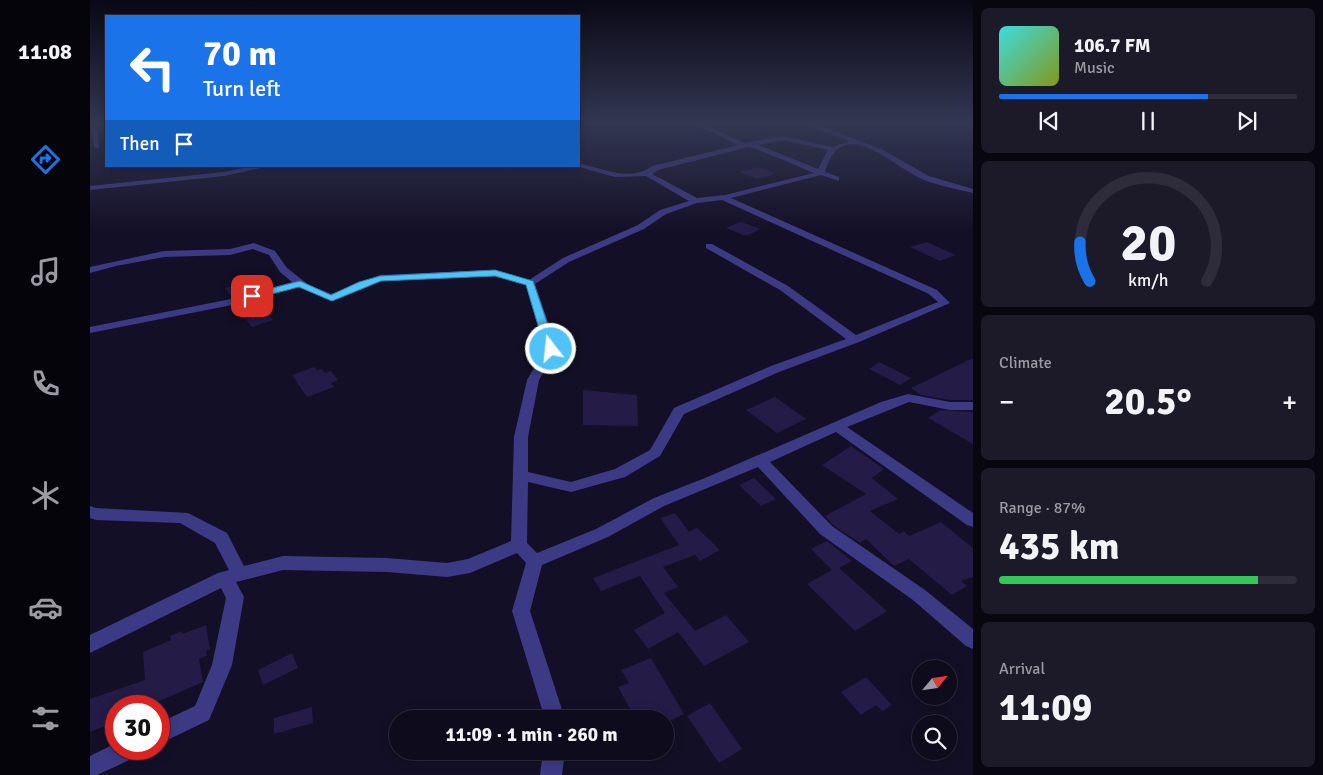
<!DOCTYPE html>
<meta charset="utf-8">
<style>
body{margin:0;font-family:Signika,sans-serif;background:#1c1929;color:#f1f3f6;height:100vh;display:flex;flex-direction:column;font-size:19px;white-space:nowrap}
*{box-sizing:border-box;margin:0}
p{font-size:16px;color:#9b9ba3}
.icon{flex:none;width:28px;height:28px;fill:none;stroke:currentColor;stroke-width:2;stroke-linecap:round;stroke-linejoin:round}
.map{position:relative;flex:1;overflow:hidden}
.side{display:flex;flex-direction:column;gap:8px;padding:8px;background:#08060f;width:350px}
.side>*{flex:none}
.banner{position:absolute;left:15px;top:15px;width:475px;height:152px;border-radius:0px;box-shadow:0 2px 12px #0003,0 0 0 1px #2e2b3b;background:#1a73e8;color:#fff;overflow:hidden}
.needle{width:32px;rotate:61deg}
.tools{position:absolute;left:822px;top:660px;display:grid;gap:10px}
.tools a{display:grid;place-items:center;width:45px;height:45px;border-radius:50%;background:#0e0b1c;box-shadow:0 2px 12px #0003,0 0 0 1px #2e2b3b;font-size:25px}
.speed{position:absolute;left:15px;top:695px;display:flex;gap:10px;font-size:25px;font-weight:700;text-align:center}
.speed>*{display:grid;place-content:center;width:65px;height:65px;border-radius:50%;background:#0e0b1c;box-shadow:0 2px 12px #0003,0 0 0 1px #2e2b3b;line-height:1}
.speed .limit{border:8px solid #d22;background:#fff;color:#111}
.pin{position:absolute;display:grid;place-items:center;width:42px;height:42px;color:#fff;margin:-21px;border-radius:10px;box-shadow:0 2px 8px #0006}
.me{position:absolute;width:55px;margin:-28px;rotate:344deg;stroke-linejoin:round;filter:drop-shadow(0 0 4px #0008)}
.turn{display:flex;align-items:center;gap:18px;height:105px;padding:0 15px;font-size:22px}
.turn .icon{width:65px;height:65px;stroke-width:2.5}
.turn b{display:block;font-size:35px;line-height:42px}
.then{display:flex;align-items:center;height:48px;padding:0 15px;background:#0003;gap:10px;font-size:19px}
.big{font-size:38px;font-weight:700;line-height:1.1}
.side .widget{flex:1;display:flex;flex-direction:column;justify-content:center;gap:8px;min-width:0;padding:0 18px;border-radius:8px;background:#1c1929}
.side .dial{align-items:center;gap:0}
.dial svg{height:130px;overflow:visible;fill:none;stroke:#2e2b3b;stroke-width:7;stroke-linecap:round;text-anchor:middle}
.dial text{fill:#f1f3f6;stroke:none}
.song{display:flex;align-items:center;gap:15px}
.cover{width:60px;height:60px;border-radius:8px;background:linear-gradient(135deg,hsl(180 70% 55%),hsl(70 70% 35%))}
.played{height:5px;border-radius:2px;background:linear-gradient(90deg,#1a73e8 70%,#2e2b3b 70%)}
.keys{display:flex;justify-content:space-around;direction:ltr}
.heat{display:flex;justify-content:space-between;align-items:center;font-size:28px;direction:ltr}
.charge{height:8px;border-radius:4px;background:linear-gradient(90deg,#34c759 87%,#2e2b3b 0)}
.trip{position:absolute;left:299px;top:710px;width:285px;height:50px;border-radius:25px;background:#0e0b1c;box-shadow:0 2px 12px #0003,0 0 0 1px #2e2b3b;font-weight:700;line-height:50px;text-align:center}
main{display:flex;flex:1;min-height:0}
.menu{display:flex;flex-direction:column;width:90px;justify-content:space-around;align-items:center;background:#06040b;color:#9b9ba3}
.menu .icon{width:35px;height:35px}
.menu .on{color:#1a73e8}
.menu b{font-size:22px;color:#f1f3f6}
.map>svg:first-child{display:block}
.building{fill:#241b47}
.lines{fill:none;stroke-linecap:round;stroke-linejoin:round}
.minor{fill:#3d3a85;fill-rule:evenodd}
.route{fill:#4fc3f7;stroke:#337fa1}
</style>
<main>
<nav class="menu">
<b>11:08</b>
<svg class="icon on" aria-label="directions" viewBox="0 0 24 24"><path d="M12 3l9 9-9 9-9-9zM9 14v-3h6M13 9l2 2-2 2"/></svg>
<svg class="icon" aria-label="music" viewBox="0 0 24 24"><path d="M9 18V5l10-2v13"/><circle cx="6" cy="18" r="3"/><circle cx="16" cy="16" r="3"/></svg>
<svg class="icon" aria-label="phone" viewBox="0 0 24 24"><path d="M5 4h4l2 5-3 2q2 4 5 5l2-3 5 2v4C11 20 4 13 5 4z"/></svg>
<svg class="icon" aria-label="climate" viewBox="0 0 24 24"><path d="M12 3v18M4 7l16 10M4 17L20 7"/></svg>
<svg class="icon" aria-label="car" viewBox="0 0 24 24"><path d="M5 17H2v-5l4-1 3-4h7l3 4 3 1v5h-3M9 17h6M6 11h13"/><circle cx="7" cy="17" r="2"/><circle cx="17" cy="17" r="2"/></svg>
<svg class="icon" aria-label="filters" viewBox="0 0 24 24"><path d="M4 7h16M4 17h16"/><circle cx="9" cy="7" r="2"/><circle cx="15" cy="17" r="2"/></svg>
</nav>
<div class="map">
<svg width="883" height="775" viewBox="0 0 883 775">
<rect width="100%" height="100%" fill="#130f26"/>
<!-- building -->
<path class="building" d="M669 167 686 174 667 179 649 172Z
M650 222 654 223 671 229 656 236 636 228Z
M837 242 866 255 850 261 820 247Z
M149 285 151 287 157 285 162 291 142 297 135 288Z
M169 300 177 308 173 309 183 320 162 327 147 308 149 307 148 306Z
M883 358V400H860L831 395 821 388Z
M789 362 821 378 810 385 779 369Z
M224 367 227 370 232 369 235 373 241 371 248 380 241 383 244 387 217 397 202 375Z
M493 390 547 395 548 426 493 425Z
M685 397 716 419 687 433 656 410Z
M850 410 883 412V444L838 418Z
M761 446 794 469 782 478 808 499 780 511 809 534 814 531 819 536 851 522 883 548V577L871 581 877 586 862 595 819 559 804 566 776 539 770 543 743 525 735 516 776 494 732 465Z
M664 478 686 499 671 506 649 485Z
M585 513 599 532 607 528 630 550 610 561 605 555 573 567 588 587 574 593 605 631 636 615 659 642 614 666 588 632 558 649 544 630 575 613 550 576 511 591 503 578 589 545 570 518Z
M737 541 762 561 749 568 797 611 765 631 717 584 742 570 721 549Z
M116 625 120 649 116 651 117 656 109 659 113 682 58 706H26V722L0 732V699L55 680 53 652 81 640 80 636 92 631V634Z
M202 653 208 668 173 685 168 670Z
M561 658 594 714 575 723V719H563L558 710 544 716 528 687 539 683 531 670Z
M776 677 802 705 792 711 786 705 771 715 751 692Z
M620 703 652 749 629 763 597 716Z
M222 707 223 723 184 734V718Z"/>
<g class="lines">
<!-- minor -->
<path class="minor" d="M1 124H7L9 148 4 147Z
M604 124H612L655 143 693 136 742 147 759 141 716 124H725L791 149 839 176 883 189V193C867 189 850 186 834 180 804 168 752 111 735 172L749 177V181L731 175 641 198 847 290 860 303 769 342 689 372 594 414 570 456 535 477 481 492 438 482 437 543 447 553 506 529 564 498 615 478 791 402 818 394 860 402H883V410H860L819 402 757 427 883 513V527L877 525 746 432 680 462 742 526 835 590 883 629V649L876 646 823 600 730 534 668 467 574 506 518 537 452 565 440 611 475 719H455L422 611 436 563 427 553 380 573 357 577 297 572 193 570 146 582 154 597 142 665 119 720 69 744V723L105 706 122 665 136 598 131 588 0 653V635L128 573 139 570 125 543 90 523 6 520 0 518V506L6 508 98 513 137 533 154 566 193 556 297 558 357 563 378 559 421 541 424 437 437 380 455 349 436 285 405 276 291 281 241 301 208 287 147 304 0 333V327L146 298 202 282 190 272 179 255 163 249 140 255 74 257 26 266 0 273V267L74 251 140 249 164 243 185 251 197 268 219 285 241 294 290 275 405 270 439 280 473 258 548 225 570 210 599 201 556 176 525 177 486 166H489V163C511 169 542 182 562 166L649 145ZM693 140 738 150 728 169 668 145ZM658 147 664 148 724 173 635 195 607 198 562 174 568 170ZM632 200 839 294 848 302 766 335 698 286 622 244H616V248L690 290 756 339 681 366 584 408 560 450 525 469 481 482 438 472V437L449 380 467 349 445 284 479 262 554 229 576 214 607 203Z
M164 166H180L134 176 0 190V186L134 172Z
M26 743V749H49L46 757 7 775H0V756Z
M453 751H475L472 775H450Z"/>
</g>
<!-- sky -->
<linearGradient id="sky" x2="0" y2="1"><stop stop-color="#0a0815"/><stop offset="0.53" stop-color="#333752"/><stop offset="1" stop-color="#333752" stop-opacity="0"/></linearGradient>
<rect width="883" height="232" fill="url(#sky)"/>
<!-- route -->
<path class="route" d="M405 270 443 281 466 349 464 351 461 352 455 349 436 285 405 276 291 281 242 301 209 287 162 299 157 296 159 294 210 281 241 295 269 282 290 276Z"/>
</svg>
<div class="tools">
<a><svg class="needle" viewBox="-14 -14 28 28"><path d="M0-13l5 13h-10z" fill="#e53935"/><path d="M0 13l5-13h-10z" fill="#9b9ba3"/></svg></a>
<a><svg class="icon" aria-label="search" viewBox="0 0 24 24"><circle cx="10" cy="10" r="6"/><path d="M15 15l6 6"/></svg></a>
</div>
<div class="speed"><div class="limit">30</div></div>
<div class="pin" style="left:162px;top:296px;background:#d93025"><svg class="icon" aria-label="arrive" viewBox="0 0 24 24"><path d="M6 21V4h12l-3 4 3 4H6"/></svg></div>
<svg class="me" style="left:461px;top:349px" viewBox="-20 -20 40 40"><circle r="17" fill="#4fc3f7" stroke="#fff" stroke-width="3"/><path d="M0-11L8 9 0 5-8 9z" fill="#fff"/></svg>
<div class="trip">11:09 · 1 min · 260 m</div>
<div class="banner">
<div class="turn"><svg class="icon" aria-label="left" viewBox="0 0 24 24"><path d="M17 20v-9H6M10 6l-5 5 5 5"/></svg><div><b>70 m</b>Turn left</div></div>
<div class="then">Then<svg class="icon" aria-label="arrive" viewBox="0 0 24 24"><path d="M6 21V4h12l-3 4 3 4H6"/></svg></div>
</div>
</div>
<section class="side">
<div class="widget">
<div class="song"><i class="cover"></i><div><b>106.7 FM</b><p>Music</p></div></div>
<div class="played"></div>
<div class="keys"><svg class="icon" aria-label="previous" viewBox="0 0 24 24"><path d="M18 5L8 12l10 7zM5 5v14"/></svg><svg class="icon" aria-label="pause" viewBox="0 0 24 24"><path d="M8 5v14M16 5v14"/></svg><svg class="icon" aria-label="next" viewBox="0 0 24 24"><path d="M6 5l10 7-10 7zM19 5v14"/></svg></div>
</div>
<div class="widget dial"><svg viewBox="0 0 100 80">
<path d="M14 69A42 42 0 1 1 86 69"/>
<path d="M14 69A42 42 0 0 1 8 45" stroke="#1a73e8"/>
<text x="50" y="56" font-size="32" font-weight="700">20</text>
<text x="50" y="72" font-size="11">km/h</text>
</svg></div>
<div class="widget"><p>Climate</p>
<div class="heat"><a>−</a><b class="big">20.5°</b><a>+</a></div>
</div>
<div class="widget"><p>Range · 87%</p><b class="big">435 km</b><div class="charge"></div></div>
<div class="widget"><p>Arrival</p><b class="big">11:09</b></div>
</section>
</main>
